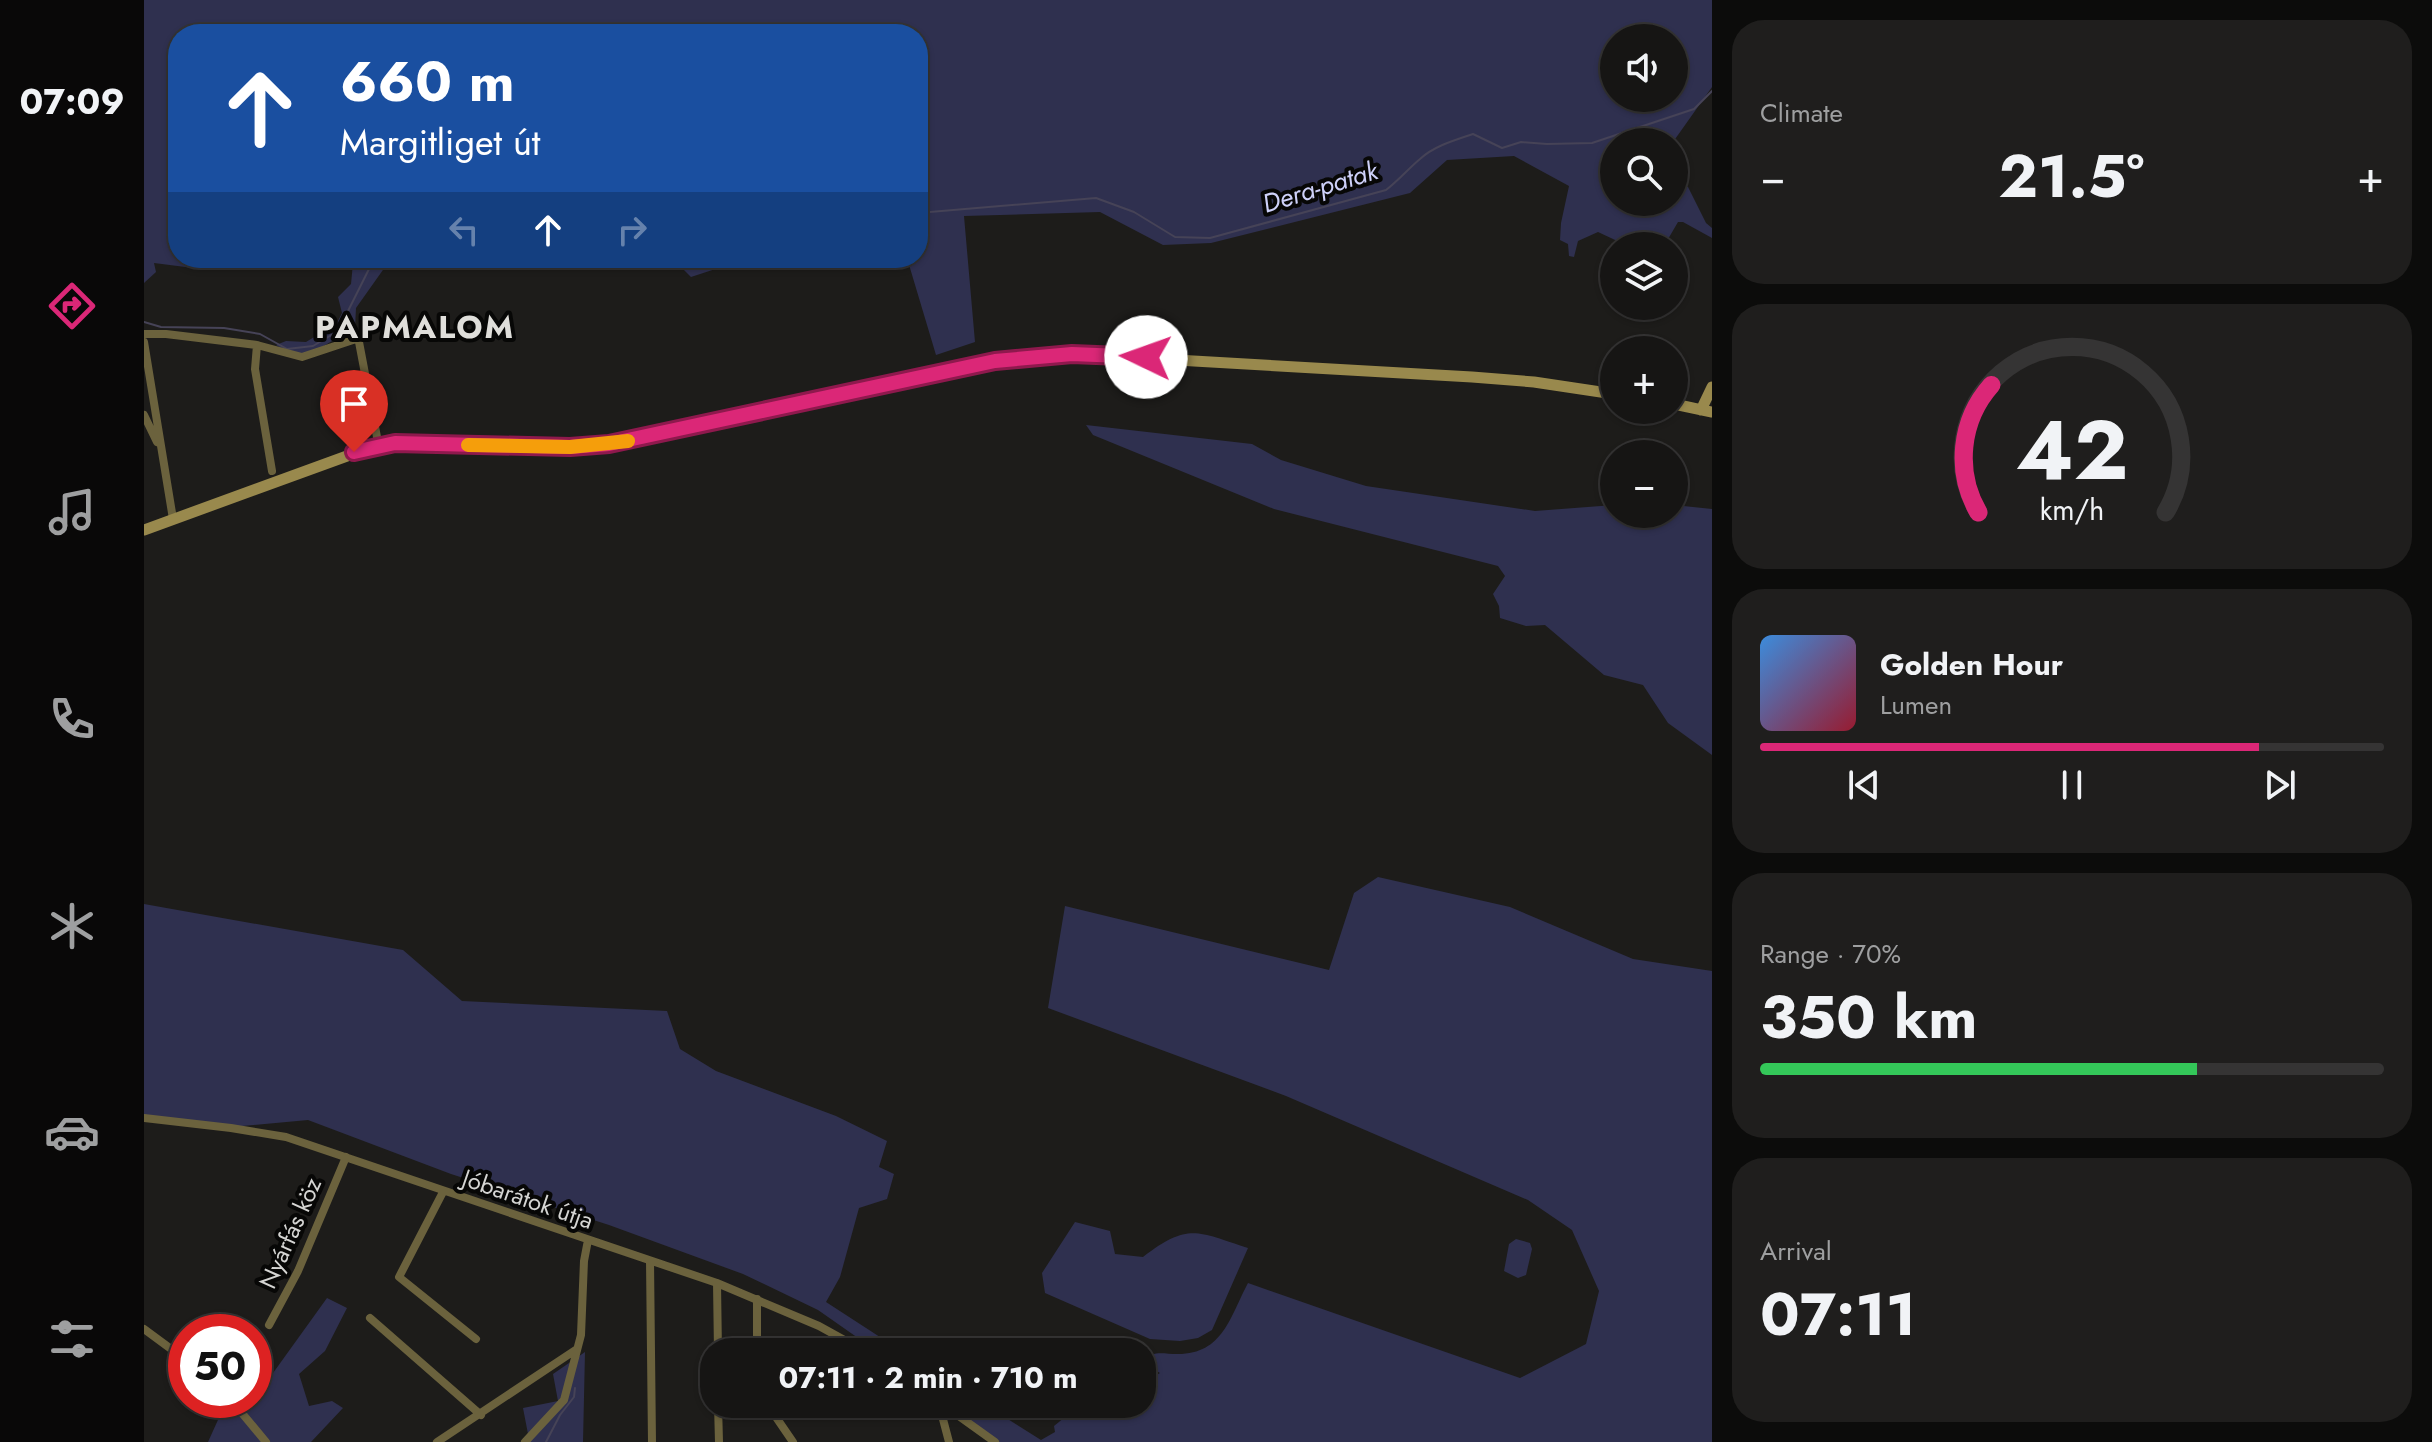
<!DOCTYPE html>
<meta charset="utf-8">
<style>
body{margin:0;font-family:Jost,sans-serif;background:#1f1e1d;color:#f1f3f6;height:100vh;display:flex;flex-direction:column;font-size:30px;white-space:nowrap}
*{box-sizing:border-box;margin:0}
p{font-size:26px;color:#9e9fa0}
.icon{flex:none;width:44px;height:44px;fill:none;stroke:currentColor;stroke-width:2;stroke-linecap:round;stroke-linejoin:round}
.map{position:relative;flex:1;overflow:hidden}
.sheet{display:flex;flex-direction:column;gap:20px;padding:20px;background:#0c0c0b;width:720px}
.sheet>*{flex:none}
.banner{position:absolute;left:24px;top:24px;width:760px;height:244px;border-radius:32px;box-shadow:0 2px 6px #0004,0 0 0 2px #353434;background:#1a4fa0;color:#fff;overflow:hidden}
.tools{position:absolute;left:1456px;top:24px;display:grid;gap:16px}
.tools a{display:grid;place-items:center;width:88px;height:88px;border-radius:50%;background:#161514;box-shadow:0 2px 6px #0004,0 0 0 2px #353434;font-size:40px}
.speed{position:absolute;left:24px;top:1314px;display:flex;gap:16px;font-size:40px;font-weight:700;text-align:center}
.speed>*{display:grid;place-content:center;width:104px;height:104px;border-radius:50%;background:#161514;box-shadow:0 2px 6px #0004,0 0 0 2px #353434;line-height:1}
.speed .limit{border:12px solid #d22;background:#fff;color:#111}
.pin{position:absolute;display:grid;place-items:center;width:68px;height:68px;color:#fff;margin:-82px -34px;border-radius:50% 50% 50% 0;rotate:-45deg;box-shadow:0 0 8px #0007}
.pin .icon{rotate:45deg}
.me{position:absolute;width:88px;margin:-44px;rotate:273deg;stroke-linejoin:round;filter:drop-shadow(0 0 6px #0008)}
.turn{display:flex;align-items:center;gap:28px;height:168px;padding:0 40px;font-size:36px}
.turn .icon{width:104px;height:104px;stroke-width:2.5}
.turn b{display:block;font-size:56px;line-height:68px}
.lanes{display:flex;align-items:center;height:76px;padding:0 40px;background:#0003;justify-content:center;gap:40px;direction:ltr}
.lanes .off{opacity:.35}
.big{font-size:60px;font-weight:700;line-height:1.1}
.sheet .widget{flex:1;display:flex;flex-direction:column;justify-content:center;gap:12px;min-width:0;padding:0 28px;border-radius:32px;background:#1f1e1d}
.sheet .dial{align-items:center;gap:0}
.dial svg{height:208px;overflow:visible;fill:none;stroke:#353434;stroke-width:7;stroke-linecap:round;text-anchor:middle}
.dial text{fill:#f1f3f6;stroke:none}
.song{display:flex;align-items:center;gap:24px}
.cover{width:96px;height:96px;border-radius:12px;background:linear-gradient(135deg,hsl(210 70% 55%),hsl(350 70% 35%))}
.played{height:8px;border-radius:4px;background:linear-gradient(90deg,#db2777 80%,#353434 80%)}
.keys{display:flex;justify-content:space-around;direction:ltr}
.heat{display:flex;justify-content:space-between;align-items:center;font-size:44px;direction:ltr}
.charge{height:12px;border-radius:6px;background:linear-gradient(90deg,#34c759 70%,#353434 0)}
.trip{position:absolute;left:556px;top:1338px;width:456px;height:80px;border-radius:32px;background:#161514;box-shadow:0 2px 6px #0004,0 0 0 2px #353434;font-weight:700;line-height:80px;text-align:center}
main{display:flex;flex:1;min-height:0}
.menu{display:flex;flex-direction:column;width:144px;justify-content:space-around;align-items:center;background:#090808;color:#9e9fa0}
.menu .icon{width:56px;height:56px}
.menu .current{color:#db2777}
.menu b{font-size:36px;color:#f1f3f6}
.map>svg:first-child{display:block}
.green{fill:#2f304f;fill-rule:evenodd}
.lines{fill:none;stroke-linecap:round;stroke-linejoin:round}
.stream{stroke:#464357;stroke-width:2}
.street{stroke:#6b623d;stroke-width:8}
.secondary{stroke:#99894d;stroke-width:11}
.route-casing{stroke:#8e194d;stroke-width:20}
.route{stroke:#db2777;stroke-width:14}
.slow{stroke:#f59e0b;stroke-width:14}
.labels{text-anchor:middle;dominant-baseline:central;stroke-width:8;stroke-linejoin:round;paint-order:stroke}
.street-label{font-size:24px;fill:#d5d5d3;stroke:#070706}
.water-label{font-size:26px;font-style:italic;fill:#ced1f9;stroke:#070706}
.district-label{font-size:32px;font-weight:bold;letter-spacing:2px;fill:#dfdeda;stroke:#070706}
</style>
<main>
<nav class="menu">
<b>07:09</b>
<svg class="icon current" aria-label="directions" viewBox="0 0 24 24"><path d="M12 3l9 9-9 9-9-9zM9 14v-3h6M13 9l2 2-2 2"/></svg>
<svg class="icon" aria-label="music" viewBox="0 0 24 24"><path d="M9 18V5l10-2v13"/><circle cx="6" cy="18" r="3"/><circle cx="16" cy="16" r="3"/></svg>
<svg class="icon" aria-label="phone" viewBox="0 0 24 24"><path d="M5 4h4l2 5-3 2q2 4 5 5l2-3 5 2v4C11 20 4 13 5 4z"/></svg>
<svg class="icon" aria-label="climate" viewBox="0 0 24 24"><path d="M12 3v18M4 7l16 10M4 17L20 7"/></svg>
<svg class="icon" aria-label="car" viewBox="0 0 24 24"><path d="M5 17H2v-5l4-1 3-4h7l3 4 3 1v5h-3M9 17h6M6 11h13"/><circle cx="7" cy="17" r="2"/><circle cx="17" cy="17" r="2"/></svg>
<svg class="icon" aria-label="filters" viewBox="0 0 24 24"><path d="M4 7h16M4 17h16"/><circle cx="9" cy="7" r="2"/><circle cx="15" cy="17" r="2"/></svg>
</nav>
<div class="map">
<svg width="1568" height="1442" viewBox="0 0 1568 1442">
<rect width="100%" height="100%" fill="#1d1c1a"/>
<!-- green -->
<path class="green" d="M0 0H1568V87L1529 142H1470V202H1530V178L1544 187 1562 223 1568 228V238L1539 222H1534L1520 246H1484L1454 232 1434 241 1430 257 1425 256 1424 244 1416 240 1417 223 1425 186 1370 156 1303 160 1266 193 1067 243 1019 245 956 212 820 216 831 342 792 355 763 258H774V34H34V258H116L65 270 10 263 12 272 0 283ZM1530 38V98H1470V38Z
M205 258H423L291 267 261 259 246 260 212 308 211 328C183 341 164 366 132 345L142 341 162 342 193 323 198 313 194 297 207 284 209 263Z
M504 258H605L547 277 536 266 528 269Z
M942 425 1108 444 1137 460 1222 486 1391 511 1470 505V514H1530V505L1568 509V755L1524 723 1499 685 1460 675 1401 625 1382 626 1356 618 1355 606 1349 594 1361 576 1354 566 1130 509 949 435Z
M1234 877 1366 907 1489 959 1568 971V1442H854L803 1404H840L897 1440 911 1432 910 1426 937 1404H998V1383L1016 1373 998 1363V1360C1011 1350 1018 1354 1034 1354 1079 1354 1086 1317 1104 1283L1376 1378 1442 1344 1455 1291 1428 1230 1384 1200 1142 1096 904 1008 921 906 1185 970 1210 893Z
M0 904 259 950 318 1001 523 1011 536 1049 572 1071 692 1116 743 1141 735 1167 750 1174 743 1199 715 1208 696 1277 682 1302 759 1352H734L674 1310 599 1274 465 1225 307 1174 164 1120 87 1127 0 1118Z
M931 1222 966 1231 971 1254 999 1257C1045 1222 1053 1232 1104 1248L1068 1330 1054 1338 1036 1341 1006 1339 901 1293 898 1273Z
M1372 1239 1386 1243 1388 1249 1382 1275 1374 1278 1360 1271 1365 1244Z
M183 1298 203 1308 181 1351 155 1374 165 1406 188 1401 199 1408 167 1442H64L78 1411 92 1400H110V1387L124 1380Z
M441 1352 439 1442H379L384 1434 379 1408 414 1401 409 1374Z"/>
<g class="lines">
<!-- stream -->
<path class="stream" d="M774 213 952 198 990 212 1031 237 1066 238 1242 190C1255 180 1264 169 1276 159 1290 146 1311 140 1329 134L1358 148 1377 142 1403 144 1448 143 1550 109 1568 91
M493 258H519
M0 322 17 327 80 328 116 334 143 349 169 346 194 331 227 265 234 258
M402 1442 416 1415 430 1397 431 1388"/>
<!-- street -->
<path class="street" d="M0 334H22L113 345 158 357 212 339 215 342 233 437
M0 342 29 519
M113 345 111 369 128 471
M0 415 13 442
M0 1118 87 1128 142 1137 573 1283 675 1326 722 1352
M299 1192 255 1277 332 1339
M506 1261 508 1442
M573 1283 574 1352
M613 1299V1352
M226 1318 337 1415
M125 1325 154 1271 202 1157
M0 1329 42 1360
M87 1400 122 1442
M574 1404 575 1442
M623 1404 649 1442
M795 1404 805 1442
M798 1404 851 1442
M293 1442 433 1349
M381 1442 420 1400 437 1335 440 1261 444 1240"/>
<!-- secondary -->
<path class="secondary" d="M1530 404 1568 412
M1557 410 1568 387
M0 530 225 448 251 443 426 447 465 444 851 361 928 354 1328 377 1390 382 1470 394"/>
</g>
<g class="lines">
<!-- route casing -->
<g class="route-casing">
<path id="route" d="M210 452 251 443 426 447 465 444 851 361 928 354 1002 357"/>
</g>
<!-- route -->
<use href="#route" class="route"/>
<!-- slow -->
<path class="slow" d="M324 445 426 447 484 441"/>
</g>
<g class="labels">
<!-- street labels -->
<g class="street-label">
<text transform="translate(384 1199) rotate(19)">Jóbarátok útja</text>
<text transform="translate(146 1233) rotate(-66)">Nyárfás köz</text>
</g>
<!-- water labels -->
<g class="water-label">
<text transform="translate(1176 187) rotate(-17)">Dera-patak</text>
</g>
<!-- district labels -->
<g class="district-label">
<text x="271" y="327">PAPMALOM</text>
</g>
</g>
</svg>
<div class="tools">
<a><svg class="icon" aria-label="sound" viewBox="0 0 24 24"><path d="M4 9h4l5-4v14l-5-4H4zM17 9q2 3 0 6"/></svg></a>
<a><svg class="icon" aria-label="search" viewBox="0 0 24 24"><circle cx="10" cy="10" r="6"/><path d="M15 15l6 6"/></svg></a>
<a><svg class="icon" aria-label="layers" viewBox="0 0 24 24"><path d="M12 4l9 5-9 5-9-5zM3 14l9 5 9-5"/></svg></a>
<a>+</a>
<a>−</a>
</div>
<div class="speed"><div class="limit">50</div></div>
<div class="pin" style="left:210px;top:452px;background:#d93025"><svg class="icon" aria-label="arrive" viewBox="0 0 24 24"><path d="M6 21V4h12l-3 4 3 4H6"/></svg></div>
<svg class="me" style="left:1002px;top:357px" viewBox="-20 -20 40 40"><circle r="19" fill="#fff"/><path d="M0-13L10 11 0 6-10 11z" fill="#db2777"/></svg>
<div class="trip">07:11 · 2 min · 710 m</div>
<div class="banner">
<div class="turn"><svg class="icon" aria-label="ahead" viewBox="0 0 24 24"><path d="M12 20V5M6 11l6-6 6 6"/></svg><div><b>660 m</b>Margitliget út</div></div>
<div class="lanes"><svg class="icon off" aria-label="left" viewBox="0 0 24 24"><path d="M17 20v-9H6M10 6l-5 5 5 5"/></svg><svg class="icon" aria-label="ahead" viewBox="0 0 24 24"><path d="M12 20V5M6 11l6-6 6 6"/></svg><svg class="icon off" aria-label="right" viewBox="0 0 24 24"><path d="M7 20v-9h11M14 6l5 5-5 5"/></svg></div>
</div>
</div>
<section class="sheet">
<div class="widget"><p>Climate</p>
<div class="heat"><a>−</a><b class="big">21.5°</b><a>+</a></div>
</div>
<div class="widget dial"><svg viewBox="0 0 100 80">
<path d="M14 69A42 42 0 1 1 86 69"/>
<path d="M14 69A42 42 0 0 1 19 20" stroke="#db2777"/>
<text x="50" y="56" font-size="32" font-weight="700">42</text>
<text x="50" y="72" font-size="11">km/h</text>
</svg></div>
<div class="widget">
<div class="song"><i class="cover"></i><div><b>Golden Hour</b><p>Lumen</p></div></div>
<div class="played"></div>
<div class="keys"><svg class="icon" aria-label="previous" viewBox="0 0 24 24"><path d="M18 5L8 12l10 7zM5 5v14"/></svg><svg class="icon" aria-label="pause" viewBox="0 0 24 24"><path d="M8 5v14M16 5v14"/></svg><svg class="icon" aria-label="next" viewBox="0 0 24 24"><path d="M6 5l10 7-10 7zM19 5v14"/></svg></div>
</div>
<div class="widget"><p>Range · 70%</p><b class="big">350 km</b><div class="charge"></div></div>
<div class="widget"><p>Arrival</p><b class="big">07:11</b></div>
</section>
</main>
